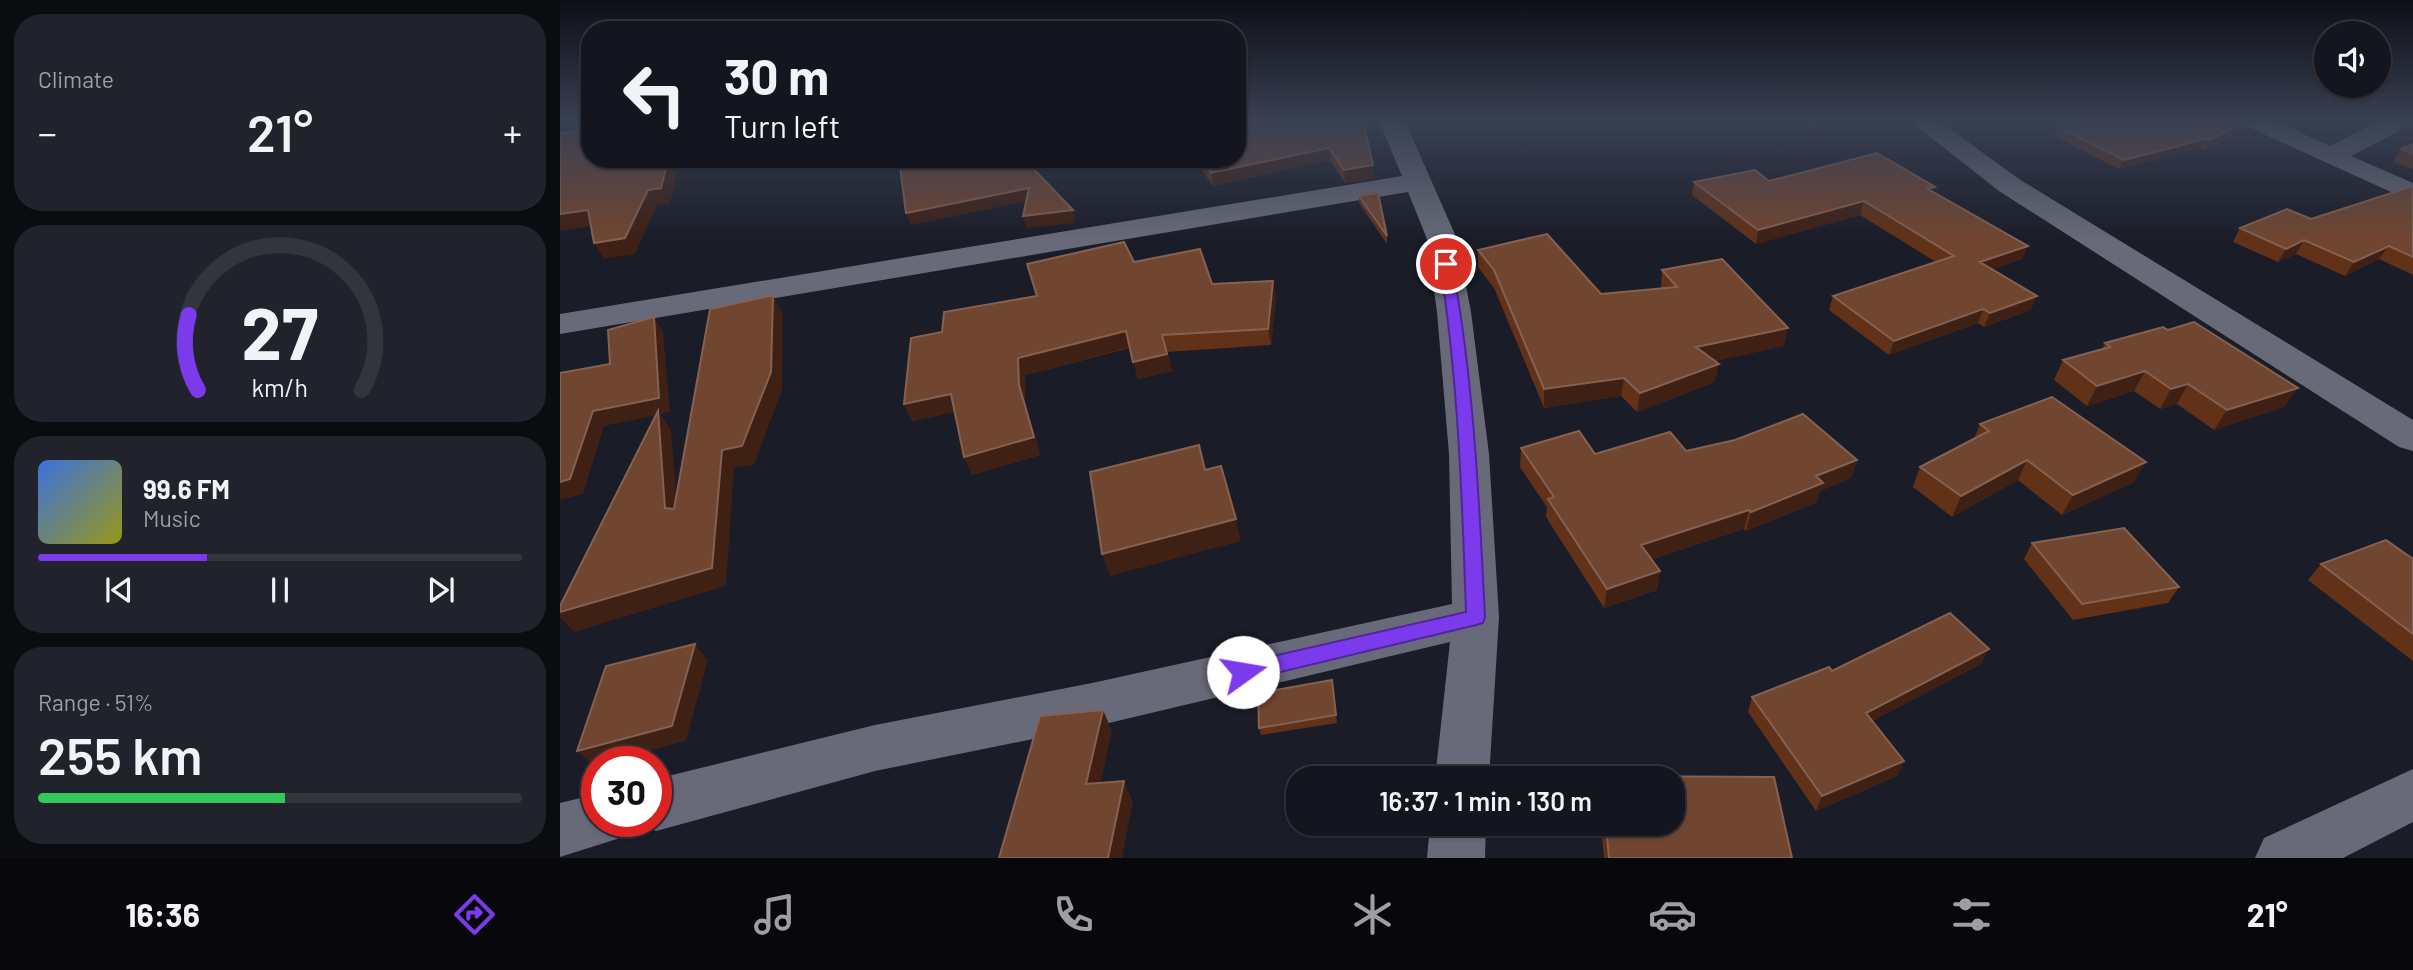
<!DOCTYPE html>
<meta charset="utf-8">
<style>
body{margin:0;font-family:Barlow,sans-serif;background:#21222b;color:#f1f3f6;height:100vh;display:flex;flex-direction:column;font-size:26px;white-space:nowrap}
*{box-sizing:border-box;margin:0}
p{font-size:23px;color:#9d9fa4}
.icon{flex:none;width:38px;height:38px;fill:none;stroke:currentColor;stroke-width:2;stroke-linecap:round;stroke-linejoin:round}
.map{position:relative;flex:1;overflow:hidden}
.sheet{display:flex;flex-direction:column;gap:14px;padding:14px;background:#0b0c10;width:560px}
.sheet>*{flex:none}
.top-card{position:absolute;left:21px;top:21px;width:665px;height:147px;border-radius:28px;box-shadow:0 2px 5px #0004,0 0 0 2px #33343c;background:#14151e;color:#f1f3f6;overflow:hidden}
.fabs{position:absolute;left:1754px;top:21px;display:grid;gap:14px}
.fabs a{display:grid;place-items:center;width:77px;height:77px;border-radius:50%;background:#14151e;box-shadow:0 2px 5px #0004,0 0 0 2px #33343c;font-size:35px}
.speed{position:absolute;left:21px;top:746px;display:flex;gap:14px;font-size:35px;font-weight:700;text-align:center}
.speed>*{display:grid;place-content:center;width:91px;height:91px;border-radius:50%;background:#14151e;box-shadow:0 2px 5px #0004,0 0 0 2px #33343c;line-height:1}
.speed .limit{border:10px solid #d22;background:#fff;color:#111}
.pin{position:absolute;display:grid;place-items:center;width:60px;height:60px;color:#fff;margin:-30px;border:4px solid #fff;border-radius:50%;box-shadow:0 2px 7px #0007}
.me{position:absolute;width:77px;margin:-38px;rotate:77deg;stroke-linejoin:round;filter:drop-shadow(0 0 5px #0008)}
.turn{display:flex;align-items:center;gap:24px;height:147px;padding:0 28px;font-size:32px}
.turn .icon{width:91px;height:91px;stroke-width:2.5}
.turn b{display:block;font-size:49px;line-height:60px}
.big{font-size:52px;font-weight:600;line-height:1.1}
.sheet .card{flex:1;display:flex;flex-direction:column;justify-content:center;gap:10px;min-width:0;padding:0 24px;border-radius:28px;background:#21222b}
.sheet .dial{align-items:center;gap:0}
.dial svg{height:182px;overflow:visible;fill:none;stroke:#33343c;stroke-width:7;stroke-linecap:round;text-anchor:middle}
.dial text{fill:#f1f3f6;stroke:none}
.song{display:flex;align-items:center;gap:21px}
.cover{width:84px;height:84px;border-radius:10px;background:linear-gradient(135deg,hsl(220 70% 55%),hsl(60 70% 35%))}
.played{height:7px;border-radius:4px;background:linear-gradient(90deg,#7c3aed 35%,#33343c 35%)}
.keys{display:flex;justify-content:space-around;direction:ltr}
.heat{display:flex;justify-content:space-between;align-items:center;font-size:38px;direction:ltr}
.charge{height:10px;border-radius:5px;background:linear-gradient(90deg,#34c759 51%,#33343c 0)}
.trip{position:absolute;left:726px;top:766px;width:399px;height:70px;border-radius:28px;background:#14151e;box-shadow:0 2px 5px #0004,0 0 0 2px #33343c;font-weight:600;line-height:70px;text-align:center}
.menu{display:flex;height:112px;justify-content:space-around;align-items:center;background:#08080c;color:#9d9fa4}
.menu .icon{width:49px;height:49px}
.menu .current{color:#7c3aed}
.menu b{font-size:32px;color:#f1f3f6}
main{display:flex;flex:1;min-height:0}
.map>svg:first-child{display:block}
.lines{fill:none;stroke-linecap:round;stroke-linejoin:round}
.minor{fill:#686a79;fill-rule:evenodd}
.wall{fill:#613118}
.shaded-wall{fill:#3e2014}
.building{fill:#714631;stroke:#856151;stroke-width:2}
.route{fill:#7c3aed;stroke:#51269a;stroke-width:2}
</style>
<main>
<section class="sheet">
<div class="card"><p>Climate</p>
<div class="heat"><a>−</a><b class="big">21°</b><a>+</a></div>
</div>
<div class="card dial"><svg viewBox="0 0 100 80">
<path d="M14 69A42 42 0 1 1 86 69"/>
<path d="M14 69A42 42 0 0 1 10 36" stroke="#7c3aed"/>
<text x="50" y="56" font-size="32" font-weight="700">27</text>
<text x="50" y="72" font-size="11">km/h</text>
</svg></div>
<div class="card">
<div class="song"><i class="cover"></i><div><b>99.6 FM</b><p>Music</p></div></div>
<div class="played"></div>
<div class="keys"><svg class="icon" aria-label="previous" viewBox="0 0 24 24"><path d="M18 5L8 12l10 7zM5 5v14"/></svg><svg class="icon" aria-label="pause" viewBox="0 0 24 24"><path d="M8 5v14M16 5v14"/></svg><svg class="icon" aria-label="next" viewBox="0 0 24 24"><path d="M6 5l10 7-10 7zM19 5v14"/></svg></div>
</div>
<div class="card"><p>Range · 51%</p><b class="big">255 km</b><div class="charge"></div></div>
</section>
<div class="map">
<svg width="1853" height="858" viewBox="0 0 1853 858">
<rect width="100%" height="100%" fill="#1a1c28"/>
<g class="lines">
<!-- minor -->
<path class="minor" d="M819 121H845L897 239 911 312 929 454 939 617 929 779H875L890 642 532 727 315 771 96 831 77 823 76 821H96V779L315 725 532 683 892 604 889 454 877 312 867 239 848 192 0 334V314L842 176Z
M1350 121H1379L1459 179 1853 420V451L1839 447 1439 191Z
M1682 121H1715L1770 146 1820 121H1853L1849 126 1791 156 1853 183V202L1686 126Z
M1853 769V822L1783 858H1695L1704 838Z
M37 794V821H64L57 839 0 857V803Z
M870 824H926L925 858H867Z"/>
</g>
<!-- wall -->
<path class="wall" d="M803 121 814 178 785 183 770 160 653 186 635 159H677Z
M1240 121H1293L1256 130Z
M1521 121H1690L1686 129 1644 150 1640 148 1559 169 1494 136 1498 127Z
M1853 144V169L1833 162 1841 149Z
M1209 181 1374 192 1468 246 1462 259 1433 269 1471 310 1424 327 1418 323 1329 355 1269 310 1273 296 1376 262 1300 215 1196 244 1132 195 1134 182Z
M1853 188V275L1819 259 1785 276 1736 254 1718 262 1673 242 1680 228 1751 219Z
M799 196 827 236V244L799 203Z
M918 250 1041 294 1101 288 1102 270 1224 346 1155 361V382L1077 412 1061 396 984 408 934 288 918 267Z
M574 262 652 284 713 281 716 298 711 345 607 352 612 371 578 379 570 348 465 375V402L480 455 412 475 395 412 352 421 344 404 382 332 477 296Z
M1545 343 1724 407 1654 430 1617 404 1600 409 1574 391 1527 406 1494 380 1503 360 1542 349Z
M1420 424 1574 482 1502 515 1458 480 1392 517 1353 487 1360 467 1414 439Z
M961 448 1035 454 1126 451 1297 460 1291 478 1260 491 1257 502 1186 531 1184 529 1092 559 1100 571 1097 590 1044 608 986 517 987 507 960 467Z
M1472 543 1619 587 1608 603 1513 620 1464 559Z
M1853 559V661L1748 580 1761 564Z
M1421 664 1312 721 1344 761 1337 776 1256 811 1188 712 1192 697 1272 671Z
M772 680 777 723 701 735 699 728Z
M1042 776 1214 777 1232 858H1044L1041 824H1113V779H1042Z"/>
<!-- shaded-wall -->
<path class="shaded-wall" d="M1258 121H1293L1256 130Z
M1688 121H1690L1686 129 1644 150 1649 140Z
M1645 139 1640 148 1559 169 1564 160Z
M769 148 770 160 653 186 651 173Z
M108 159H122L119 164 110 203 97 205 75 254 44 259 34 243Z
M813 165 814 178 785 183 784 170Z
M469 188 473 200 351 225 346 213Z
M1304 201 1300 215 1196 244 1198 230Z
M28 210 38 225 0 231V214Z
M513 210 516 223 467 228 463 216Z
M1744 240 1736 254 1718 262 1726 249Z
M1468 246 1462 259 1415 276 1420 262Z
M1829 246 1819 259 1785 276 1794 262Z
M713 281 716 298 711 345 708 329Z
M213 296 223 314 222 390 194 465 174 468 166 586 14 632 0 617V612L152 568 162 450Z
M1477 296 1471 310 1424 327 1430 313Z
M1423 309 1418 323 1329 355 1334 341Z
M94 317 103 332 110 412 100 414 111 430 119 527 105 508 98 415 44 426 23 494 0 500V482L33 411Z
M1228 328 1224 346 1133 366 1136 347Z
M566 331 571 347 465 375V402L480 455 412 475 404 457 459 385 458 358Z
M607 354 612 371 578 379 573 362Z
M1159 364 1155 382 1077 412 1080 393Z
M1585 371 1574 391 1527 406 1537 386Z
M1064 378 1061 396 984 408V389Z
M1628 384 1617 404 1600 409 1611 389Z
M1738 388 1724 407 1654 430 1667 410Z
M391 394 399 411 352 421 344 404Z
M1297 460 1291 478 1260 491 1257 502 1186 531 1191 512 1256 476Z
M1467 460 1458 480 1392 517 1401 496Z
M1586 462 1574 482 1502 515 1513 495Z
M1189 510 1184 529 1079 564 1081 545Z
M676 519 681 541 550 576 542 554Z
M1100 571 1097 590 1044 608 1047 589Z
M135 644 148 660 126 741 50 761H37V765L33 766 17 751Z
M1429 649 1421 664 1299 728 1306 713Z
M543 710 552 731 536 805 526 784Z
M1344 761 1337 776 1256 811 1262 796Z
M564 781 573 802 562 858H548Z"/>
<!-- building -->
<path class="building" d="M677 121H803L813 165 784 170 769 148 651 173 641 159H677Z
M1521 121H1688L1649 140 1645 139 1564 160 1498 127Z
M30 129V159H108L101 188 88 190 65 238 34 243 28 210 0 214V133Z
M1853 144V154L1841 149Z
M1317 153 1375 187 1368 189 1468 246 1420 262 1477 296 1430 313 1423 309 1334 341 1273 296 1394 256 1304 201 1198 230 1134 182 1195 170 1209 181Z
M339 159H464L513 210 463 216 469 188 346 213Z
M1850 187 1853 188V257L1829 246 1794 262 1744 240 1726 249 1680 228 1727 209 1751 219Z
M818 193 827 236 799 196Z
M987 234 1041 294 1117 287 1102 270 1162 259 1228 328 1136 347 1159 364 1080 393 1064 378 984 389 934 270 918 250Z
M564 242 574 262 640 249 652 284 713 281 708 329 602 335 607 354 573 362 566 331 458 358 459 385 474 437 404 457 391 394 344 404 351 338 382 332 384 312 477 296 467 264Z
M210 296H213L211 372 182 446 162 450 152 568 0 612V606L98 411 105 508 114 509 150 309Z
M94 317 99 398 33 411 10 479 0 482V373L50 364 48 330Z
M1634 322 1738 388 1667 410 1628 384 1611 389 1585 371 1537 386 1503 360 1550 347 1545 343 1603 327 1608 330Z
M1492 397 1586 462 1513 495 1467 460 1401 496 1360 467 1429 431 1420 424Z
M1243 414 1297 460 1256 476 1263 483 1191 512 1189 510 1081 545 1100 571 1047 589 988 499 994 497 961 448 1019 431 1035 454 1110 432 1126 451 1175 440Z
M639 445 645 470 661 466 676 519 542 554 530 472Z
M1564 528 1619 587 1522 604 1472 543Z
M1826 540 1853 559V634L1761 564Z
M1390 613 1429 649 1306 713 1344 761 1262 796 1192 697 1269 667 1272 671Z
M135 644 112 726 17 751 46 666Z
M772 680 776 715 699 728 698 693Z
M543 710 526 784 564 781 548 858H439L480 716Z
M1042 776 1214 777 1232 858H1049L1046 824H1113V779H1042Z"/>
<!-- sky -->
<linearGradient id="sky" x2="0" y2="1"><stop stop-color="#0e0f16"/><stop offset="0.5" stop-color="#384053"/><stop offset="1" stop-color="#384053" stop-opacity="0"/></linearGradient>
<rect width="1853" height="241" fill="url(#sky)"/>
<!-- route -->
<path class="route" d="M886 260 892 264C914 380 919 499 925 617L923 623 916 625 683 681 675 678 673 672 675 666 683 663 906 612C902 495 898 379 880 264Z"/>
</svg>
<div class="fabs">
<a><svg class="icon" aria-label="sound" viewBox="0 0 24 24"><path d="M4 9h4l5-4v14l-5-4H4zM17 9q2 3 0 6"/></svg></a>
</div>
<div class="speed"><div class="limit">30</div></div>
<div class="pin" style="left:886px;top:264px;background:#d93025"><svg class="icon" aria-label="arrive" viewBox="0 0 24 24"><path d="M6 21V4h12l-3 4 3 4H6"/></svg></div>
<svg class="me" style="left:683px;top:672px" viewBox="-20 -20 40 40"><circle r="19" fill="#fff"/><path d="M0-13L10 11 0 6-10 11z" fill="#7c3aed"/></svg>
<div class="trip">16:37 · 1 min · 130 m</div>
<div class="top-card">
<div class="turn"><svg class="icon" aria-label="left" viewBox="0 0 24 24"><path d="M17 20v-9H6M10 6l-5 5 5 5"/></svg><div><b>30 m</b>Turn left</div></div>
</div>
</div>
</main>
<nav class="menu">
<b>16:36</b>
<svg class="icon current" aria-label="directions" viewBox="0 0 24 24"><path d="M12 3l9 9-9 9-9-9zM9 14v-3h6M13 9l2 2-2 2"/></svg>
<svg class="icon" aria-label="music" viewBox="0 0 24 24"><path d="M9 18V5l10-2v13"/><circle cx="6" cy="18" r="3"/><circle cx="16" cy="16" r="3"/></svg>
<svg class="icon" aria-label="phone" viewBox="0 0 24 24"><path d="M5 4h4l2 5-3 2q2 4 5 5l2-3 5 2v4C11 20 4 13 5 4z"/></svg>
<svg class="icon" aria-label="climate" viewBox="0 0 24 24"><path d="M12 3v18M4 7l16 10M4 17L20 7"/></svg>
<svg class="icon" aria-label="car" viewBox="0 0 24 24"><path d="M5 17H2v-5l4-1 3-4h7l3 4 3 1v5h-3M9 17h6M6 11h13"/><circle cx="7" cy="17" r="2"/><circle cx="17" cy="17" r="2"/></svg>
<svg class="icon" aria-label="filters" viewBox="0 0 24 24"><path d="M4 7h16M4 17h16"/><circle cx="9" cy="7" r="2"/><circle cx="15" cy="17" r="2"/></svg>
<b>21°</b>
</nav>
